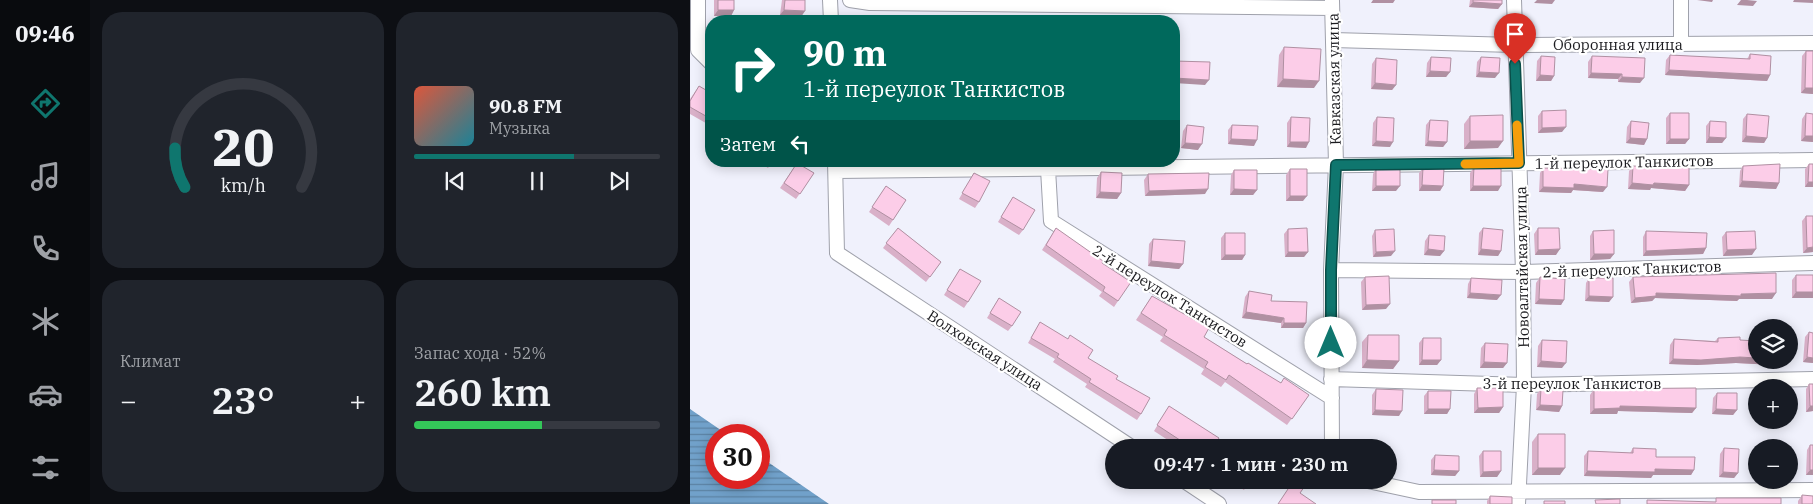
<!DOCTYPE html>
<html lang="ru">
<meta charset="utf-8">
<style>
body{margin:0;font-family:"IBM Plex Serif",serif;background:#20242c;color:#f1f3f6;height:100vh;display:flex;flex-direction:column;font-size:19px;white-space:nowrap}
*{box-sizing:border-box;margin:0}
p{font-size:16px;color:#9ea1a6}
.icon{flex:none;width:28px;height:28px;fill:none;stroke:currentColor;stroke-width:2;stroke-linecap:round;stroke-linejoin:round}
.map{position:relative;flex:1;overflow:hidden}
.sheet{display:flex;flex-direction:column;gap:12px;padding:12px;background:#0d0f14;width:600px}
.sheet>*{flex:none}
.top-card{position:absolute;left:15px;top:15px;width:475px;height:152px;border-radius:20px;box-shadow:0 2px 12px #0003;background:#00695c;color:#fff;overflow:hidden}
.controls{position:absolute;left:1058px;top:319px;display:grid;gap:10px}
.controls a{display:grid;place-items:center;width:50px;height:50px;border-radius:50%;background:#171b24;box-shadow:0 2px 12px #0003;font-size:25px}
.speed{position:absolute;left:15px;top:424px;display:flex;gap:10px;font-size:25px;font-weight:700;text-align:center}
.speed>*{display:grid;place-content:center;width:65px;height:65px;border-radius:50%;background:#171b24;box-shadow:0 2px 12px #0003;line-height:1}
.speed .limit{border:8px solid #d22;background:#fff;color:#111}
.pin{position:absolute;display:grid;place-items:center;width:42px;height:42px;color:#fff;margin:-51px -21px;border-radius:50% 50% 50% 0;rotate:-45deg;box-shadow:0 0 5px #0007}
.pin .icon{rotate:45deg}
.me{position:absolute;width:55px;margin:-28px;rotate:0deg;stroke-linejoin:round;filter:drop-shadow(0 0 4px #0008)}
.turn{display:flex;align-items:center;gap:18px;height:105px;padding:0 15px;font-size:22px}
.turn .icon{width:65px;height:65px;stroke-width:2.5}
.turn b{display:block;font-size:35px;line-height:42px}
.then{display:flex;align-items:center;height:48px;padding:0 15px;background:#0003;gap:10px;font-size:19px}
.big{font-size:38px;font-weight:600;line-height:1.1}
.sheet .card{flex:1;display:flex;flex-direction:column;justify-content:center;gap:8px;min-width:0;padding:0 18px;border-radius:20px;background:#20242c}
.sheet .dial{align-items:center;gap:0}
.dial svg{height:130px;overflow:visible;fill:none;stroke:#363941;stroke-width:7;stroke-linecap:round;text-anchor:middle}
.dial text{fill:#f1f3f6;stroke:none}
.song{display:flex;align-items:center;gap:15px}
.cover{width:60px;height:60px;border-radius:8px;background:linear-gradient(135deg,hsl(10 70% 55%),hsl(190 70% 35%))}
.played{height:5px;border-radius:2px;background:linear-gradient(90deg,#0f766e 65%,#363941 65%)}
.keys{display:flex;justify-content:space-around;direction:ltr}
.heat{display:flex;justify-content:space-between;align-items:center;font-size:28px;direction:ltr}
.charge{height:8px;border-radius:4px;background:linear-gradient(90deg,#34c759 52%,#363941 0)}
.sheet .tiles{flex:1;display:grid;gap:12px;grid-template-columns:repeat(2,1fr)}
.trip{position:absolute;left:415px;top:439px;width:292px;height:50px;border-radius:25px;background:#171b24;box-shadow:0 2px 12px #0003;font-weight:600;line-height:50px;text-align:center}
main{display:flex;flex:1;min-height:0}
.tabs{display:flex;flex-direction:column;width:90px;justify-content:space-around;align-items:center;background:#090b0e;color:#9ea1a6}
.tabs .icon{width:35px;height:35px}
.tabs .selected{color:#0f766e}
.tabs b{font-size:22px;color:#f1f3f6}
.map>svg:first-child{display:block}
.water{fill:url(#water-rules)}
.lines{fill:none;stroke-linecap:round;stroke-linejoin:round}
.street-casing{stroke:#9fa1ab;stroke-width:16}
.street{stroke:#fff;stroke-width:14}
.wall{fill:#d9b0c8}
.shaded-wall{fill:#b090a2}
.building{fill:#fccde8;stroke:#b090a2}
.route-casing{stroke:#0a4d48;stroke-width:12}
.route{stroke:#0f766e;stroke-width:9}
.slow{stroke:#f59e0b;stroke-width:9}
.labels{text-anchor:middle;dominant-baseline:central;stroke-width:4.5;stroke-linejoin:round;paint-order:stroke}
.street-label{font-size:15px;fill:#1b1b1f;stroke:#fff}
</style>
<main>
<nav class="tabs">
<b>09:46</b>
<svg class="icon selected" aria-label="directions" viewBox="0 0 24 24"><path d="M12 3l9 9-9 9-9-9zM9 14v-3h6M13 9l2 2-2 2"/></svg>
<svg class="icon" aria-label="music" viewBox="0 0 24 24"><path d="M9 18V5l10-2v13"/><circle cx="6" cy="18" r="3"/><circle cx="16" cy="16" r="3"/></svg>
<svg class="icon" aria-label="phone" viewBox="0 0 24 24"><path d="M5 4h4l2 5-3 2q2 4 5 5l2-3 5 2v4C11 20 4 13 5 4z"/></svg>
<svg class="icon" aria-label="climate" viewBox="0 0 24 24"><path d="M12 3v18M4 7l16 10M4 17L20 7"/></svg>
<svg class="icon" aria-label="car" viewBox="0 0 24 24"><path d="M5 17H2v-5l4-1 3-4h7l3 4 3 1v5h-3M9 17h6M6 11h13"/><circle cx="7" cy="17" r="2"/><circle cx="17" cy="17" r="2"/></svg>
<svg class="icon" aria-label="filters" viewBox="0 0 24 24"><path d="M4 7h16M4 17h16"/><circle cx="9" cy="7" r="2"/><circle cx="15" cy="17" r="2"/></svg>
</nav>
<section class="sheet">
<div class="tiles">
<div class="card dial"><svg viewBox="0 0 100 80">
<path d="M14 69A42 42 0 1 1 86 69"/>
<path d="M14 69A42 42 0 0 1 8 45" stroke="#0f766e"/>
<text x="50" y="56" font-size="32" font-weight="700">20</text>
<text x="50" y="72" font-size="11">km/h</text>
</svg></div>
<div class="card">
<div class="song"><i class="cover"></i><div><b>90.8 FM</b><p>Музыка</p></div></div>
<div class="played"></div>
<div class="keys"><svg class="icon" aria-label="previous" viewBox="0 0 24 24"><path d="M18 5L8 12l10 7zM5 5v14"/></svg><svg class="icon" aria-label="pause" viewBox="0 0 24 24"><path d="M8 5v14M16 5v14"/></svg><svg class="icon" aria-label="next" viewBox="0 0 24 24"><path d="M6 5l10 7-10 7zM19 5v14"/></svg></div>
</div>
<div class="card"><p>Климат</p>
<div class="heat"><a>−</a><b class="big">23°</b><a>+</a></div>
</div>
<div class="card"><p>Запас хода · 52%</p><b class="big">260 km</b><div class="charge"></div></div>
</div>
</section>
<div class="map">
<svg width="1123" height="504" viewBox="0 0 1123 504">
<defs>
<pattern id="water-rules" width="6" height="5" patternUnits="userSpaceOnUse" patternTransform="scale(1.25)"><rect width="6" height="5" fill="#71a1ca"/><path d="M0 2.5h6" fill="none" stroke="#5c82a3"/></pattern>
</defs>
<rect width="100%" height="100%" fill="#f0f1fc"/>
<!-- water -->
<path class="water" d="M0 409 38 435H26V478H69V456L139 504H0Z"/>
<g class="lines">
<!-- street casing -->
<g class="street-casing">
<path id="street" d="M8 0V50L21 63
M140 0 141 21
M160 0 180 3 642 8
M824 0 833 272 834 385 828 504
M991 0V44
M642 1 646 165 641 270 642 448
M643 40 824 45 1123 43
M145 161 147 253 443 448
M358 169 361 221 642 398
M146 171 1123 160
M641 270 833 272 1123 263
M641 379 834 385 1123 379
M493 480 529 504
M673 480 729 492 1123 490"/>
</g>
<!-- street -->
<use href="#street" class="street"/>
</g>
<!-- wall -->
<path class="wall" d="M24 0H44V10L41 16H24Z
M92 0H115L111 17 90 15Z
M780 0H812V4L808 9 779 7Z
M594 47 624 88 587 87 589 55Z
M1116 51 1123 94 1111 93 1112 56Z
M1060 54 1080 75 1077 81 975 75 976 60 980 55 1057 59Z
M851 56 864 76 861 81H846L847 61Z
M902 56 950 83 928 82V79L898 78V62Z
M741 57 760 72 756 77H736L737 63Z
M791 57 805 78 786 77 787 62Z
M686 58 706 85 702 90 681 89 682 64Z
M9 86 21 93V126L0 114V99Z
M852 111 872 132 848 133V116Z
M980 113 999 139 995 144H976V118Z
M1116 113 1123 114V142L1111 141 1112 119Z
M1057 114 1077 138 1074 143 1052 142 1053 119Z
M780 116 808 148 774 149V124Z
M601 117 616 148 597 147V123Z
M687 117 700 147 682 146 683 123Z
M740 120 757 142 753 147 735 146 736 125Z
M941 121 957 139 954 145 936 143 937 127Z
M1020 121 1036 138 1032 143H1016V126Z
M497 125 508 150 491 148 493 131Z
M542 125 564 146 538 144V130Z
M67 161H83L78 168Z
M107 163 124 173 106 199 90 188Z
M1119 164H1123V187H1115V169Z
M984 165 999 185 995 191 961 188 960 190 938 189 939 171 943 166 982 168Z
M1053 166 1089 183 1086 189 1049 187 1050 171Z
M784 167 808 191H780V173Z
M686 168 706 191H682L683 174Z
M733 168 753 186 750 191H729V173Z
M853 168 913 192 883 190 881 193 849 192 850 173Z
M600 169 613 201H596V175Z
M544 170 567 190 563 195H540L541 175Z
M411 172 431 193 427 199 406 198 407 178Z
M284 173 289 202 285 208 269 199Z
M458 174 515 194 455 196 454 180Z
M196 186 216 200 199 226 179 212Z
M323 197 333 230 329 235 308 222Z
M1116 216H1123V252L1113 253 1112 221Z
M208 228 251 262 236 282 193 248Z
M366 228 412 263 428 301 424 307 409 296 412 292 352 250Z
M793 228 811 251 808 256 788 255 789 233Z
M848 228 866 255H845L844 234Z
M598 229 618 252 614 257H595L594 234Z
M685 230 701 256 683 257 682 236Z
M903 231 924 254 920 259 900 260V236Z
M956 231 1016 248 1013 254 953 256V237Z
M1036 232 1062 255 1033 256 1032 237Z
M535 233 555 255 552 260H531V238Z
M739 235 754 251 750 256 734 255 735 241Z
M463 239 493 264 489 269 458 266 459 244Z
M270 269 278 302 274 308 254 295Z
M1106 275H1123V298H1102V280Z
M675 277 696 309 672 310 671 282Z
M850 277 874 300 871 305 845 304 846 283Z
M943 277 1082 299H1049L1047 301 965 298 962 301 941 303 939 282Z
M781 278 807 300 777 298 778 284Z
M899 278 923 297 919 302 895 301 896 283Z
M559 291 616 323 613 328H591V323L552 318 555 297Z
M462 296 514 337 557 364 591 383 619 395 597 425 535 382 531 387 511 374 514 369 470 341 473 337 446 320Z
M309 298 322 326 318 331 297 318Z
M350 322 426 379 451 414 447 420 395 387 397 384 363 362 365 359 338 343Z
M1119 332 1123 363 1113 362 1115 337Z
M678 335 709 361 703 369 672 368V342Z
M733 338 751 360 747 365H729V343Z
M1028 338 1050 340 1066 360H1087L1084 365 1046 363 1007 365 979 364 980 345 984 339 1025 341Z
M852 340 872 368 847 367 848 346Z
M795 343 817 363 813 368H790L791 348Z
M1119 384 1123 411 1116 412V389Z
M787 388 813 407 809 413H784V394Z
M686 389 709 416 682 415V395Z
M851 389 872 406 869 412 846 410 847 394Z
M904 389 1006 408 1002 413 928 411 927 414H900V395Z
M738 391 760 409 757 414H734V396Z
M1027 393 1047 410 1043 415 1022 414 1023 398Z
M479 406 523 448H490L464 431Z
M848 434 870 475H842V442Z
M1120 445 1123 475H1116L1117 450Z
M943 448 966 457 1004 470 1001 475H963L961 478 894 476V456L898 451 940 453Z
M1034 448 1048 473 1044 478 1029 477 1030 454Z
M793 451 811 471 807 477H790L789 456Z
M745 455 769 471 765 476 741 475V460Z
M539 480H560L554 490Z
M592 480H619L588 504 601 486Z
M1112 495 1123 504H1108V501Z
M800 496 822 504H797V501Z"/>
<!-- shaded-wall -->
<path class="shaded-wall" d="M683 0H705L703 3H681Z
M847 0H865L862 4 844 3Z
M1007 0H1023L1022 2Z
M1051 0H1057L1067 1 1063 6 1047 5Z
M1104 0H1123V3L1103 2Z
M783 2 812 4 808 9 779 7Z
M28 10H44L41 16H24Z
M94 10 115 11 111 17 90 15Z
M979 70 1080 75 1077 81 975 75Z
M740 71 760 72 756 77H736Z
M789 72 809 73 805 78 786 77Z
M901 73 932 74 928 79 898 78Z
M850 75 864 76 861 81H846Z
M932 77 954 78 950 83 928 82Z
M484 78 519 80 515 85 484 83Z
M593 79 629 81 624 88 587 87Z
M685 83 706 85 702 90 681 89Z
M1115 88H1123V94L1111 93Z
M876 127 872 132 848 133 852 128Z
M1056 136 1077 138 1074 143 1052 142Z
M1115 136H1123V142L1111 141Z
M1019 137 1036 138 1032 143H1016Z
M940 138 957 139 954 145 936 143Z
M541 139 567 140 564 146 538 144Z
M980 139H999L995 144H976Z
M686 141 703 142 700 147 682 146Z
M738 141 757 142 753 147 735 146Z
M780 141H813L808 148 774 149Z
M600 142H619L616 148 597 147Z
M495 143 512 144 508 150 491 148Z
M1052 181 1089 183 1086 189 1049 187Z
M1118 182H1123V187H1115Z
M942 183H964L999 185 995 191 961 188 960 190 938 189Z
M884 184 917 187 913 192 883 190 881 193 849 192 853 187Z
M732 185 753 186 750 191H729Z
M686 186H710L706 191H682Z
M783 186H811L808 191H780Z
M518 189 515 194 455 196 459 191Z
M544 189 567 190 563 195H540Z
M410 192 431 193 427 199 406 198Z
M600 196H617L613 201H596Z
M1123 247V252L1113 253 1117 248Z
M1016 248 1013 254 953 256 956 251Z
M738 249 754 251 750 256 734 255Z
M791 249 811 251 808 256 788 255Z
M870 249 866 255H845L848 250Z
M1066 249 1062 255 1033 256 1037 250Z
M705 251 701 256 683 257 686 252Z
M598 252H618L614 257H595Z
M904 254H924L920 259 900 260Z
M535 255H555L552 260H531Z
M461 261 493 264 489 269 458 266Z
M1106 292H1123V298H1102Z
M780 293 811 295 807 300 777 298Z
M966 293 1051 294 1086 293 1082 299H1049L1047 301 965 298 962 301 941 303 945 298Z
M899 296 923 297 919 302 895 301Z
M849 299 874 300 871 305 845 304Z
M700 304 696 309 672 310 676 305Z
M556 312 594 318 591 323 552 318Z
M594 323H616L613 328H591Z
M1050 357 1066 358V360H1087L1084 365 1046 363 1007 365 979 364 983 359Z
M1117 357 1123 358V363L1113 362Z
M677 360 709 361 703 369 672 368Z
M732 360H751L747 365H729Z
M851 361 876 363 872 368 847 367Z
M794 362 817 363 813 368H790Z
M850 405 872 406 869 412 846 410Z
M930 406 1006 408 1002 413 928 411 927 414H900L904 409Z
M1120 406H1123V411L1116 412Z
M813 407 809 413H784L788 408Z
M738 409H760L757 414H734Z
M1026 409 1047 410 1043 415 1022 414Z
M685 410 712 411 709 416 682 415Z
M848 468H875L870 475H842Z
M965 469 1004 470 1001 475H963L961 478 894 476 897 471Z
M744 470 769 471 765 476 741 475Z
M1120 470H1123V475H1116Z
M811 471 807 477H790L793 472Z
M1033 472 1048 473 1044 478 1029 477Z"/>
<!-- building -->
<path class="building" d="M28 0H44V10H28Z
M95 0H115V11L94 10Z
M783 0H812V4L783 2Z
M594 47 631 49 629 81 593 79Z
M1116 51H1123V88H1115Z
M1060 54 1081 56 1080 75 979 70 980 55 1060 59Z
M851 56 865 57 864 76 850 75Z
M902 56 955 58 954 78 932 77V74L901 73Z
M741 57 761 58 760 72 740 71Z
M791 57 810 58 809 73 789 72Z
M686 58 707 60 706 85 685 83Z
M484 61 520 62 519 80 484 78Z
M9 86 21 93V119L0 107V101Z
M876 110V127L852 128V111Z
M980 113H999V139H980Z
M1116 113 1123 114V136H1115Z
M1057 114 1079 116 1077 138 1056 136Z
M813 115V141H780V116Z
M601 117 620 118 619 142H600Z
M687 117 704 118 703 142 686 141Z
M740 120 758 121 757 142 738 141Z
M941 121 959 123 957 139 940 138Z
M1020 121 1036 122V138L1019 137Z
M497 125 514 127 512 144 495 143Z
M542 125 568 126 567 140 541 139Z
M107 163 124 173 110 194 94 183Z
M1090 164 1089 183 1052 181 1053 166Z
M1119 164H1123V182H1118Z
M984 165 999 166V185L964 183 963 185 942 183 943 166 983 168Z
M784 167H811V186H783Z
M686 168 710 169V186H686Z
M733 168H754L753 186 732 185Z
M853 168 918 169 917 187 884 184V188L853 187Z
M600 169H617V196H600Z
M544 170H567V190L544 189Z
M411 172 432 173 431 193 410 192Z
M284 173 300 181 289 202 272 193Z
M519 173 518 189 459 191 458 174Z
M196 186 216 200 203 220 182 207Z
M323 197 345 210 333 230 311 217Z
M1116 216H1123V247L1117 248Z
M208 228 251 262 240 277 196 243Z
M366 228 413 261 412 263 441 282 428 301 413 291 415 287 356 245Z
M617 228 618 252H598V229Z
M793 228 813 230 811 251 791 249Z
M848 228H869L870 249 848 250Z
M704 229 705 251 686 252 685 230Z
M924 230V254H904L903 231Z
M956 231 1017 233 1016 248 956 251Z
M1065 231 1066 249 1037 250 1036 232Z
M535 233H555V255H535Z
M739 235 755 236 754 251 738 249Z
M463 239 495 241 493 264 461 261Z
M270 269 291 281 278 302 257 290Z
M1086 273V293L1051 294V296L966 293V296L945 298 943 277Z
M1106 275H1123V292H1106Z
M699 276 700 304 676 305 675 277Z
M850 277 875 279 874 300 849 299Z
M781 278 812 280 811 295 780 293Z
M899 278H923V297L899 296Z
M559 291 582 295 581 301 617 302 616 323H594V318L556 312Z
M462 296 519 328 514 337 557 364 558 363 591 383 594 378 619 395 602 419 539 375 536 380 515 367 518 362 474 335 477 330 451 313Z
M309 298 331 312 322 326 300 313Z
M350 322 378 339 380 335 403 350 398 358 428 376 426 379 460 398 451 414 399 382 401 379 367 357 369 354 341 338Z
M1119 332 1123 333V358L1117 357Z
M678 335H709V361L677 360Z
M1050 337V340L1066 341V358L1050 357 1011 360 983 359 984 339 1028 342V338Z
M733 338H751V360H732Z
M852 340 877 341 876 363 851 361Z
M795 343 818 344 817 363 794 362Z
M1119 384H1123V406H1120Z
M1071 387H1097V388H1071Z
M787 388H813V407L788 408Z
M1006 388V408L930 406V408L904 409V389Z
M686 389 713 390 712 411 685 410Z
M851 389 873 390 872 406 850 405Z
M738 391H761L760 409H738Z
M1027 393H1047V410L1026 409Z
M479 406 529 438 523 448H502L467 425Z
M848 434H875V468H848Z
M1073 445 1097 446V448H1073Z
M1120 445H1123V470H1120Z
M943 448 966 449V457H1005L1004 470 965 469V472L897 471 898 451 943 453Z
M1034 448 1049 449 1048 473 1033 472Z
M793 451H811V471L793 472Z
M745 455 769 456V471L744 470Z
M551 480H560L558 484Z
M604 480H619L610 493 626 504H588Z
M1112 495 1123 496V504H1112Z
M800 496 822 497V504H800Z
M1026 498H1091V504H957V500L1026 502Z
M930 499V504H906L905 500Z
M742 500H766V504H742Z
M854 501H875V504H854Z"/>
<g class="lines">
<!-- route casing -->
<g class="route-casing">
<path id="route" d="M641 343V270L646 165 829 163 825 64"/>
</g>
<!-- route -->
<use href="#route" class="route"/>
<!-- slow -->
<path class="slow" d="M775 164 829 163 827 125"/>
</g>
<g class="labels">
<!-- street labels -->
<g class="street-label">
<text x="928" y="44">Оборонная улица</text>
<text transform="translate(644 79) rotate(-91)">Кавказская улица</text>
<text transform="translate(934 162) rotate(-1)">1-й переулок Танкистов</text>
<text transform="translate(832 267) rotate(-91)">Новоалтайская улица</text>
<text transform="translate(942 269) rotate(-2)">2-й переулок Танкистов</text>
<text transform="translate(480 296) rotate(32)">2-й переулок Танкистов</text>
<text transform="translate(295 350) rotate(33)">Волховская улица</text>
<text x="882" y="383">3-й переулок Танкистов</text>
</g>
</g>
</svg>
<div class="controls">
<a><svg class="icon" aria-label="layers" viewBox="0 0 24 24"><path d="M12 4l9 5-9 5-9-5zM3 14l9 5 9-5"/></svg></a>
<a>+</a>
<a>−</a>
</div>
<div class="speed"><div class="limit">30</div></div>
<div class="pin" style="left:825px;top:64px;background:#d93025"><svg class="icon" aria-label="arrive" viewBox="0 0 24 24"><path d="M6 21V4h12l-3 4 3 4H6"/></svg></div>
<svg class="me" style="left:641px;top:343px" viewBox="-20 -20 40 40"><circle r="19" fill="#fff"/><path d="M0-13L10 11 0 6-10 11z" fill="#0f766e"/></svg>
<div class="trip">09:47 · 1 мин · 230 m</div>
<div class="top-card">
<div class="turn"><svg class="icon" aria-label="right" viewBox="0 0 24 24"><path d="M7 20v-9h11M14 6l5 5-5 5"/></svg><div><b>90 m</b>1-й переулок Танкистов</div></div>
<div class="then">Затем<svg class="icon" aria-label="left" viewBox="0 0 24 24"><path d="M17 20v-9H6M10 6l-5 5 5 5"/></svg></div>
</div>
</div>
</main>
